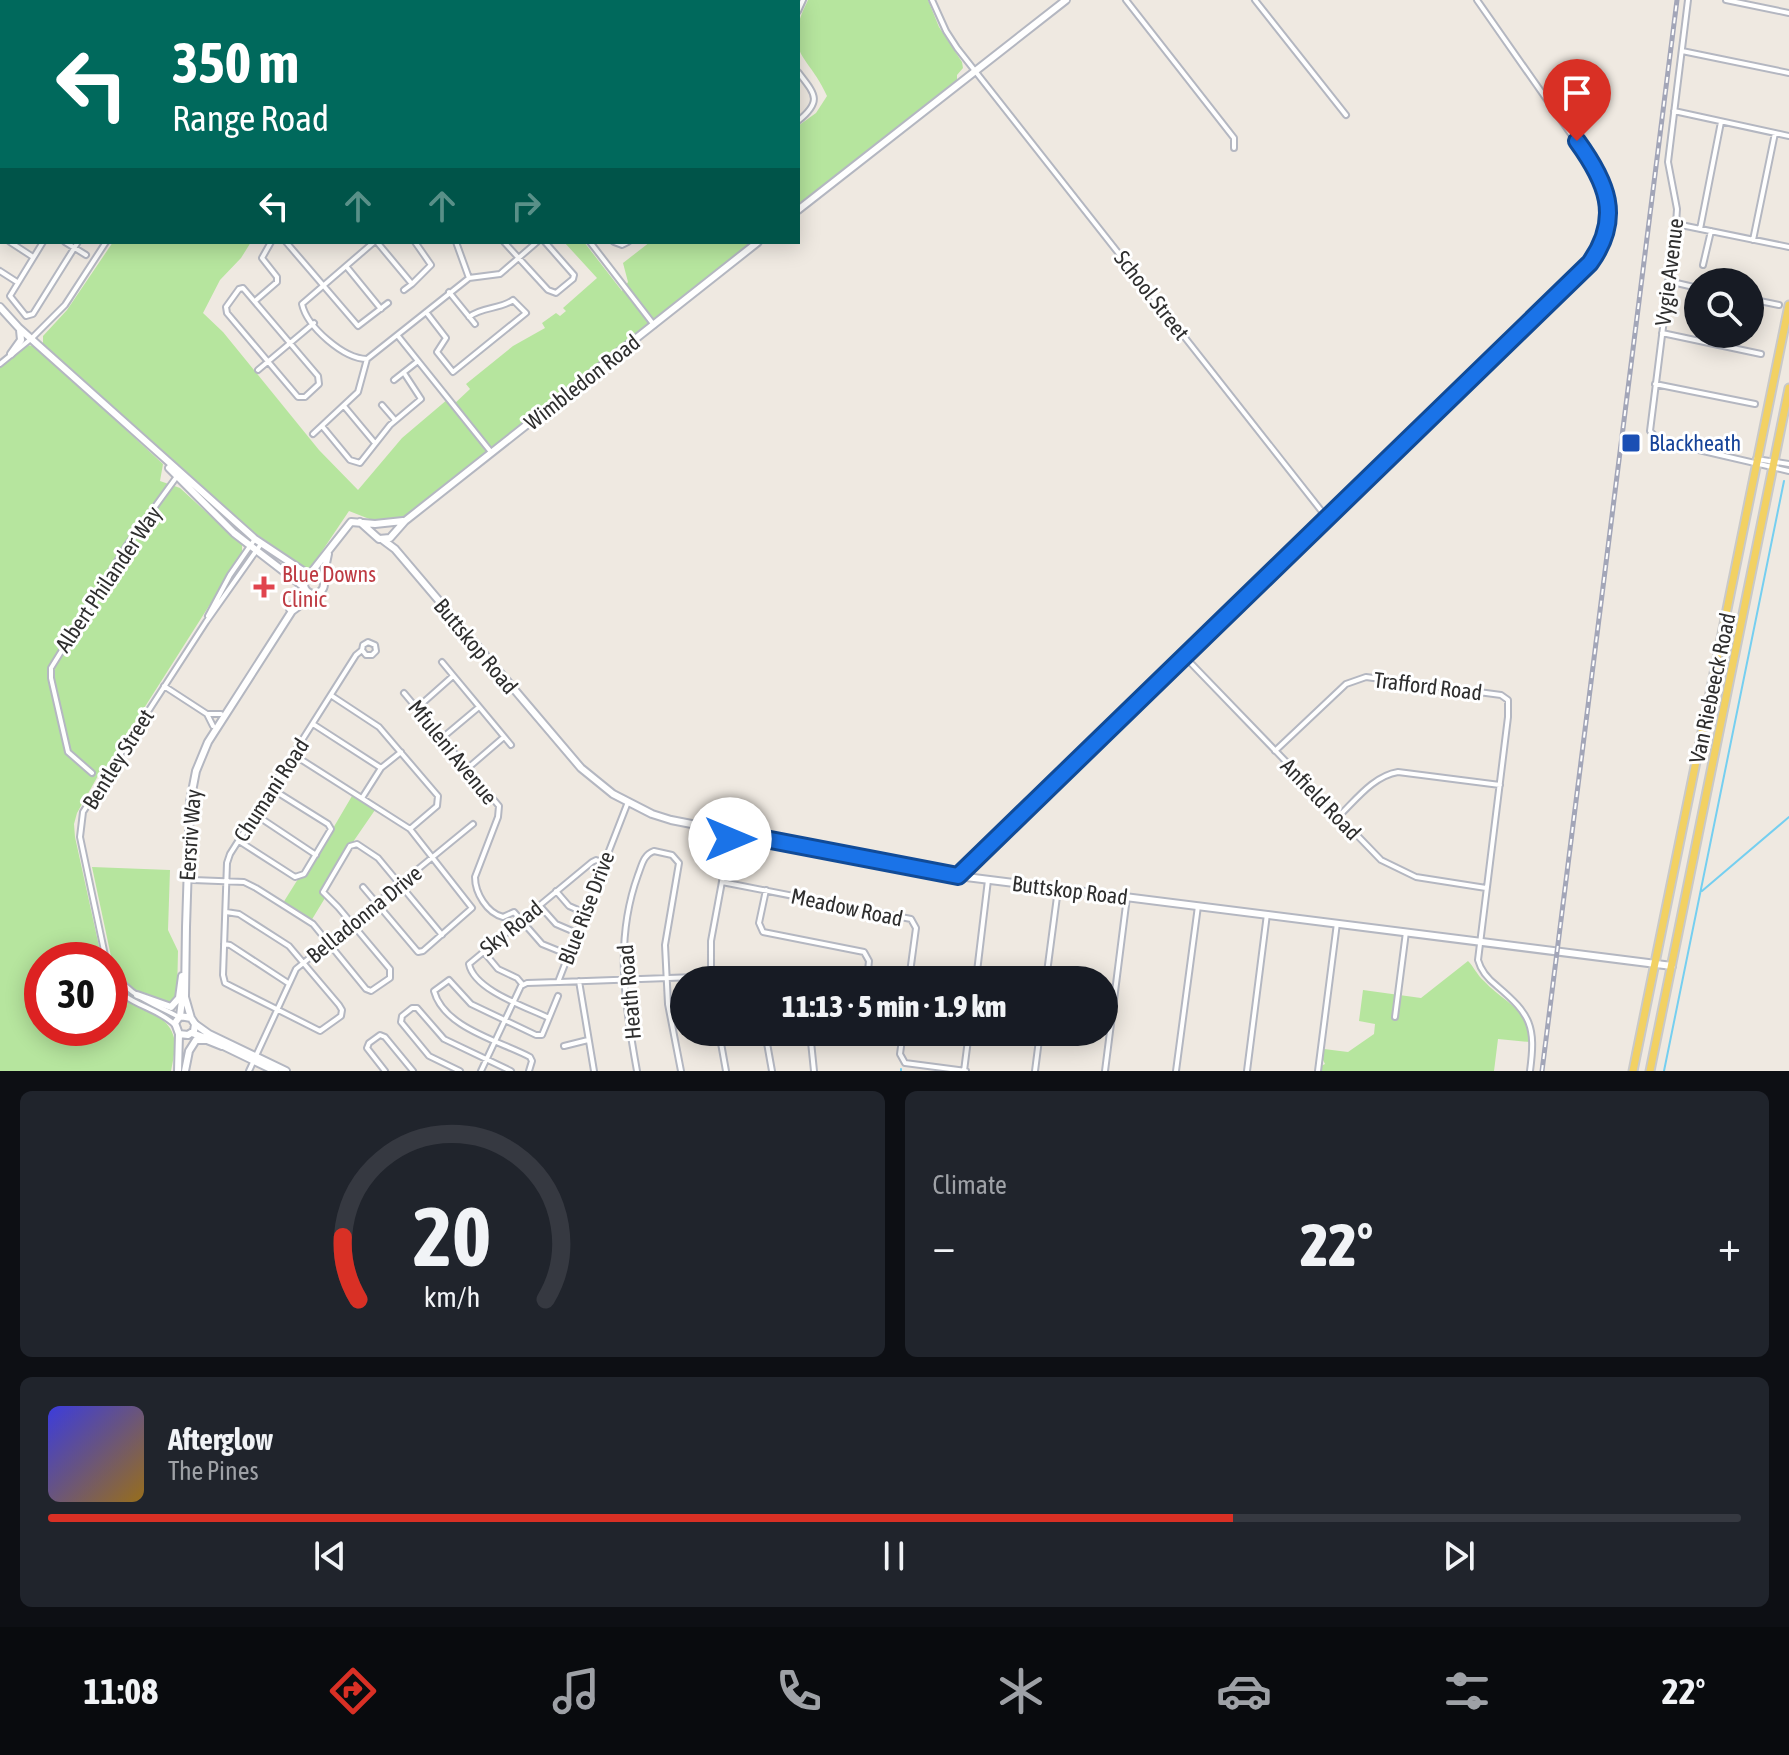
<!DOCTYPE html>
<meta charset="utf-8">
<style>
body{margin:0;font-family:"Asap Condensed",sans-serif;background:#20242c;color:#f1f3f6;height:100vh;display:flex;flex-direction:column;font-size:30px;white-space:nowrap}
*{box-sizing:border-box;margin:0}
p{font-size:26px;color:#9ea1a6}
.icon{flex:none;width:44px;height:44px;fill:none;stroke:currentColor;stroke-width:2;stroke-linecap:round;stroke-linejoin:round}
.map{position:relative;height:1071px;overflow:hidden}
.drawer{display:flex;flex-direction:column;gap:20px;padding:20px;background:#0d0f14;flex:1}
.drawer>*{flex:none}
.top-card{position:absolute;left:0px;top:0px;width:800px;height:244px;box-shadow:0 4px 20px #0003;background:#00695c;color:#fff;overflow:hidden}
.controls{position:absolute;left:1684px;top:268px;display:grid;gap:16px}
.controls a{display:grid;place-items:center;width:80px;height:80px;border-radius:50%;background:#171b24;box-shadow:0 4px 20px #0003;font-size:40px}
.speed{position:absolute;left:24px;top:942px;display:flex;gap:16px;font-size:40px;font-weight:700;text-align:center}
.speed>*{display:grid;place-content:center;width:104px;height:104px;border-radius:50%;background:#171b24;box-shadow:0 4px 20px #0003;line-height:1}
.speed .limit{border:12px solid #d22;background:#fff;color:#111}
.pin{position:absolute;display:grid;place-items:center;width:68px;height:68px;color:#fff;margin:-82px -34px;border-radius:50% 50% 50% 0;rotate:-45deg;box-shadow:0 0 8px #0007}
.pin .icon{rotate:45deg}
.me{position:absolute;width:88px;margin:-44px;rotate:90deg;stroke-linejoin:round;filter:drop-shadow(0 0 6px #0008)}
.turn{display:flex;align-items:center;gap:28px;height:168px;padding:0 40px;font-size:36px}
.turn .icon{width:104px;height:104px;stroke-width:2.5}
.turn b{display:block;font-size:56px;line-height:68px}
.lanes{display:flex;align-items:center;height:76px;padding:0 40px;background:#0003;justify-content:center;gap:40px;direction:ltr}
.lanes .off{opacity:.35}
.big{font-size:60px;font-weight:800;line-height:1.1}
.drawer .widget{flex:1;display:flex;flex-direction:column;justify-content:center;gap:12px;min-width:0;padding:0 28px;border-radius:12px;background:#20242c}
.drawer .dial{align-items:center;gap:0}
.dial svg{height:208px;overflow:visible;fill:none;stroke:#363941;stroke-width:7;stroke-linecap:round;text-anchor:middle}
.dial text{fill:#f1f3f6;stroke:none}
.song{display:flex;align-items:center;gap:24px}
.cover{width:96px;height:96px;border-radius:12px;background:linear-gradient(135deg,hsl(240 70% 55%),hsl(40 70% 35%))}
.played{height:8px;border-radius:4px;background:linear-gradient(90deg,#d93025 70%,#363941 70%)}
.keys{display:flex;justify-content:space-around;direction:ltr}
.heat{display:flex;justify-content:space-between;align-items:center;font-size:44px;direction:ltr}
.drawer .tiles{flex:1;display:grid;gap:20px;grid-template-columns:1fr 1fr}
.widget:last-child{grid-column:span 2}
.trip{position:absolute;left:670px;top:966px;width:448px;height:80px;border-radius:40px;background:#171b24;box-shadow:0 4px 20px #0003;font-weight:800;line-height:80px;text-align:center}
.menu{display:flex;height:128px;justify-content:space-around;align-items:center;background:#090b0e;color:#9ea1a6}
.menu .icon{width:56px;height:56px}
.menu .selected{color:#d93025}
.menu b{font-size:36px;color:#f1f3f6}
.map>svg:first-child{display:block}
.green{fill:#b6e59e}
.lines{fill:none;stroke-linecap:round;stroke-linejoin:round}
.stream{stroke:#75cff0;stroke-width:2}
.minor-casing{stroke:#b4b7c1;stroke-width:8}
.tertiary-casing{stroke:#b4b7c1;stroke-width:10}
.secondary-casing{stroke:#b4b7c1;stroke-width:10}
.primary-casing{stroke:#c9c9c9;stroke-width:11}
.minor{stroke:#fff;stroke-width:4}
.tertiary{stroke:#fff;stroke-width:6}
.secondary{stroke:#fff;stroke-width:6}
.primary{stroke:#f2d163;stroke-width:7}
.rail-casing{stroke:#a3a6b8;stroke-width:5}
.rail{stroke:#fff;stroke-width:2;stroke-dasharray:6;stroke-linecap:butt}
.route-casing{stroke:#114b97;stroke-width:20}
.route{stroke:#1a73e8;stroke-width:14}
.transit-dot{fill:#1a4fb4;stroke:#fff;stroke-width:3}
.health-dot{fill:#e0444e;stroke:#fff;stroke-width:3}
.labels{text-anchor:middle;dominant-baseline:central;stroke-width:6;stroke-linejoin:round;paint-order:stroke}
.street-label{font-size:22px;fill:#2e2e2e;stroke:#fff}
.transit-label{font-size:22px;fill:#164399;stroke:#fff;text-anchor:start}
.health-label{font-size:22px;fill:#be3a42;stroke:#fff;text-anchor:start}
</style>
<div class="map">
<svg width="1789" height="1071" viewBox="0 0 1789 1071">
<rect width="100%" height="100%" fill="#efe9e1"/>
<!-- green -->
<path class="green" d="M808 0H928L939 27 962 62 963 68 957 75V80L798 207V126L816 113 827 96C808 53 781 54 808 0Z
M113 242H251L241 258 220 280 203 313 223 332 319 450 358 490 402 438 448 399 453 405 470 389 466 384 513 346 545 328 542 323 556 313 560 316 566 311 563 308 597 278 564 242H584L622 291 628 282 623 263 650 242H753L405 517 372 520 349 511 310 569 303 567 249 529 43 344V336L67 310Z
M26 345 35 346 163 464 160 481 180 488 242 545V554L106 768 99 774 77 813 74 824 75 837 102 960H42V1028H110V991L111 994C132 1004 169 1013 174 1038 176 1049 173 1060 171 1071H0V367Z
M352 796 375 810 322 887 321 893 325 898 311 921 283 903 298 879 305 876Z
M92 867 170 870 168 930 178 951 177 995 171 1003H162L136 992 118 976 112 961Z
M1468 961C1474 967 1477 975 1484 981 1505 1004 1526 1005 1530 1042L1498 1039 1494 1071H1320L1321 1066 1325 1064 1321 1056 1324 1049 1348 1052 1374 1034 1375 1024 1359 1021 1363 990 1421 998Z"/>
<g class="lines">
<!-- stream -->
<path class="stream" d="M1702 891 1789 817
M901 1071V1069
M1664 1071 1784 481"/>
<!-- minor casing -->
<g class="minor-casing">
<path id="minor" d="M36 0 39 2
M92 0 95 2
M113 0V2
M161 0 164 2
M466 0 467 2
M497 0 498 2
M523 0 524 2
M601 0 602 2
M655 0 656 2
M685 0 686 2
M714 0 715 2
M741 0 743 2
M769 0H777
M932 0 946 31 957 48 1327 518
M1126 0 1234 138V148
M1255 0 1346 115
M1688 0 1668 162 1677 209 1676 224 1650 431 1660 441 1789 471
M1726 0 1789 13
M19 2 21 0
M151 2 152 0
M176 2 178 0
M448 2 451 0
M537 2 539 0
M581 2 584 0
M631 2V0
M798 11 803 0
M0 23 2 24
M1682 51 1789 73
M0 60 2 61
M798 72C815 94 823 101 798 121
M0 95 2 96
M1674 111 1789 136
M0 153 2 150
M0 165 2 166
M0 195 2 194
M1676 224 1789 247
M1700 229 1721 122
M0 235 2 237
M1753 240 1775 133
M10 242 33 257
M43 242 10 296 26 316 33 314 78 242
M65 242 86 255
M286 242 358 326 388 303
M377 242 412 284 431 265 415 242
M456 242 469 278
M504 242 548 290 556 293 573 279 574 275 545 242
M590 242 654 325
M614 242 622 245 628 242
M1703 265 1711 231
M346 266 381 309
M0 271 17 282
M1668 281 1698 288
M243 288 318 376 319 384 305 397H298L227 313 226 307 239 289Z
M404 290 412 284
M449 292 475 324
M1750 299 1779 305
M255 301 277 282V277L262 258 271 242
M426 312 446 338 437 352 453 372 526 313 513 300C499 310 483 306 469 317
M1662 333 1761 354
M398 336 491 452
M367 359C344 359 307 327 302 304L374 242
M0 364 32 338 65 305 106 242
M258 370 314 323
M394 380 418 361
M1655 384 1755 404
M382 405 395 420
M344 406 374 442
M322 426 350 460 360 463 390 425 421 399 404 373
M313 434 358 392 367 359 469 278 500 274 537 242
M1756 459 1789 464
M208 616 230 575 255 539
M1184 656 1381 860 1416 877 1486 888
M442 662 511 745
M164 686 207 714 213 726
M404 693 499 806 498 817 475 877C475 893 487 913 503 917L514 912 542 944 569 955
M332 696 379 727 438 796 437 806 410 829
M417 708 453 676
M207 714H221
M313 724 381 768
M442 738 479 707
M1275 751 1346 684 1366 677 1501 695 1508 700V717L1478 960C1481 971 1488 979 1497 986 1531 1015 1536 1026 1530 1071
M294 755 410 829 472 908 423 951 418 952 363 887
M468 768 504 737
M92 773 68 752 51 678V668L127 545 178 475
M362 798 381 768 401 752
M256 815 316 855
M1338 817C1355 801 1373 776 1398 772L1500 785
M239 841 295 877 304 874 331 829 328 824 272 789
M959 875 1523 328 1590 263C1609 237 1612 207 1601 177L1477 0
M188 876 193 880 244 882 256 888 313 924 366 989 371 991 390 978V969L338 907 323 892 350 846 357 844 378 858 442 935
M722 882 911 919 916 928 909 980
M766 890 759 923 763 932 864 952 869 961 867 980
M556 891 569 906 585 913
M539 905 556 924 577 933
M226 912 239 914 289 946 339 1005 342 1010 341 1016 320 1031 225 983 223 975 227 863 230 854 356 655 362 650 363 645 368 642 375 645 376 651 372 655H366L362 650
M224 944 230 945 288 983
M483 951 498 969 517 978 523 985
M106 960 80 837 83 812 206 622 261 544
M110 964C124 995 151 1002 179 1017
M110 977C121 1005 155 1005 175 1025
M711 980V941L731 833
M976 980 988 880
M1046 980 1058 889
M579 981 594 1071
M559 982 750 975 780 980
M1395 1017 1406 932
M549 1018 558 996
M719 1032 726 1071
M765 1032 772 1071
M810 1032 814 1071
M903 1032 900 1054 905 1063 966 1071
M564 1046 588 1040
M249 1071 296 969 473 824
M385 1071 367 1048 369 1043 380 1035 385 1037 413 1071
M460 1071 429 1056 401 1022 402 1016 412 1008H417L444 1039 511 1071
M481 1071 521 986 527 983 558 982 628 802
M529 1071 532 1061 530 1057C500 1041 444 1028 434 991L449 980 471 1004 536 1035H542L549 1018C526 1007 474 990 469 964L592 862 596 860 604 863
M637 1071C625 1005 614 941 638 875 642 865 643 855 654 851L672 855 679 863 665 945 668 1004 681 1071
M964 1071 969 1032
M1035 1071 1040 1032
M1105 1071 1127 897
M1176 1071 1198 906
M1247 1071 1267 914
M1318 1071 1337 923"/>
</g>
<!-- tertiary casing -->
<g class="tertiary-casing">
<path id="tertiary" d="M0 307 19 328 255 539 309 575
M11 354 21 340 20 330
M169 468 234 533 304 587
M383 540 395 549 581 768 613 794 652 814 671 820 958 876 1672 966
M195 1024 209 1034 286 1071
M192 1033 211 1040 275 1071"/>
</g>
<!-- secondary casing -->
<g class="secondary-casing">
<path id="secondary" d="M798 210 1066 0
M360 522 379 539 390 538 405 521 758 242
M304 584a10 10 0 1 1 20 0a10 10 0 1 1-20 0Z
M310 574 351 522 375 524 403 521
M323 578 328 554
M290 609 304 588
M137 995 171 1007 179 998 182 976
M180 1016 182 1000
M191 1018 185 997 186 927 190 802 196 771 208 742 292 611 315 594
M178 1071 179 1034 175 1023 180 1016 191 1018 195 1024 194 1031 188 1035 179 1034
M185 1071 189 1051 196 1040H207L222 1046"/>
</g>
<!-- primary casing -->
<g class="primary-casing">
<path id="primary" d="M1633 1071 1789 305
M1650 1071 1789 388"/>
</g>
<!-- minor -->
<use href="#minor" class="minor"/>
<!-- tertiary -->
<use href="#tertiary" class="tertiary"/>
<!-- secondary -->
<use href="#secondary" class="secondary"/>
<!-- primary -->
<use href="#primary" class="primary"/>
<!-- rail casing -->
<g class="rail-casing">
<path id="rail" d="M1542 1071 1677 0"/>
</g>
<!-- rail -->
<use href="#rail" class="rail"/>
</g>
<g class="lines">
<!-- route casing -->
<g class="route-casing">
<path id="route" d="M730 839 731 833 739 834 958 876 1590 263C1623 217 1606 181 1577 141"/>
</g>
<!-- route -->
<use href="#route" class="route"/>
</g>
<!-- markers -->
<rect class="transit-dot" x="1621" y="433" width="20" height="20" rx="4"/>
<path class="health-dot" d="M260 575h8v8h8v8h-8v8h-8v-8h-8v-8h8z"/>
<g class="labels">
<!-- street labels -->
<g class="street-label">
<text transform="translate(1669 272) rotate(-83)">Vygie Avenue</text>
<text transform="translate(1152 295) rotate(52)">School Street</text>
<text transform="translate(582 382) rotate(-38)">Wimbledon Road</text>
<text transform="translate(108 579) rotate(-56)">Albert Philander Way</text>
<text transform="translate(476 646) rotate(50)">Buttskop Road</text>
<text transform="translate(1428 686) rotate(7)">Trafford Road</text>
<text transform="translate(1712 688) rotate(-78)">Van Riebeeck Road</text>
<text transform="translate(453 752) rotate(51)">Mfuleni Avenue</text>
<text transform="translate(118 759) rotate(-58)">Bentley Street</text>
<text transform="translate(271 790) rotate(-57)">Chumani Road</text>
<text transform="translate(1321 799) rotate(46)">Anfield Road</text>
<text transform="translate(190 835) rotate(-86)">Eersriv Way</text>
<text transform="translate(1070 890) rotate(7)">Buttskop Road</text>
<text transform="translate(847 907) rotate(12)">Meadow Road</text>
<text transform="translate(586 908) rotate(-69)">Blue Rise Drive</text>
<text transform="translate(364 914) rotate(-39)">Belladonna Drive</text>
<text transform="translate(511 928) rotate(-39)">Sky Road</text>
<text transform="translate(629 992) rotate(-95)">Heath Road</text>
</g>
<!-- transit labels -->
<g class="transit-label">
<text x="1649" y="443">Blackheath</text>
</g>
<!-- health labels -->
<g class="health-label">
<text x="282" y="574">Blue Downs<tspan x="282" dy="25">Clinic</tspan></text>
</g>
</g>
</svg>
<div class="controls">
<a><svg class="icon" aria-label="search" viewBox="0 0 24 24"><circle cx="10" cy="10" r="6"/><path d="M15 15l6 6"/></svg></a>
</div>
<div class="speed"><div class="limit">30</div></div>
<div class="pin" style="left:1577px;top:141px;background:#d93025"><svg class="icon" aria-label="arrive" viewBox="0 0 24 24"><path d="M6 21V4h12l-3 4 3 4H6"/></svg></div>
<svg class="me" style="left:730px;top:839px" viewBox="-20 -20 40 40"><circle r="19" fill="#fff"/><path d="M0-13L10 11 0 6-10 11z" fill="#1a73e8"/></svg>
<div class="trip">11:13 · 5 min · 1.9 km</div>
<div class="top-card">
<div class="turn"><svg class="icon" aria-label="left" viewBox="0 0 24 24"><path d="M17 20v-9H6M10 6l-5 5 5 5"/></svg><div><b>350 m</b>Range Road</div></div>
<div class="lanes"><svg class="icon" aria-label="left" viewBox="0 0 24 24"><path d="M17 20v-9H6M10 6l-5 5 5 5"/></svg><svg class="icon off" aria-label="ahead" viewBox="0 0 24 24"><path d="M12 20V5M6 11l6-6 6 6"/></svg><svg class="icon off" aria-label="ahead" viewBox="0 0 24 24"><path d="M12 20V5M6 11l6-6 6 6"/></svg><svg class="icon off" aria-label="right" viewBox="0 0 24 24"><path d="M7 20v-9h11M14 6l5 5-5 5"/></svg></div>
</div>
</div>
<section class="drawer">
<div class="tiles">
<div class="widget dial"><svg viewBox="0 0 100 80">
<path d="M14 69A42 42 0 1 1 86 69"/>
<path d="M14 69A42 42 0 0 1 8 45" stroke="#d93025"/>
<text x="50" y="56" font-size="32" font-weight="700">20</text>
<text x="50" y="72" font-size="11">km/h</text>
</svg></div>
<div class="widget"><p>Climate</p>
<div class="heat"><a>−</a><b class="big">22°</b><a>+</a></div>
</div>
<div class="widget">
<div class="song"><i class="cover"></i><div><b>Afterglow</b><p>The Pines</p></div></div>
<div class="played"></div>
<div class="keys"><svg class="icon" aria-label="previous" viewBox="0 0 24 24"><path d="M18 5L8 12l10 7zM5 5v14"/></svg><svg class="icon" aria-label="pause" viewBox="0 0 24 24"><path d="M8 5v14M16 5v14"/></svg><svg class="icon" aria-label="next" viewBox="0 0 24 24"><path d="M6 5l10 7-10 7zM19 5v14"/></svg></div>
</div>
</div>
</section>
<nav class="menu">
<b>11:08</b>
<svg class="icon selected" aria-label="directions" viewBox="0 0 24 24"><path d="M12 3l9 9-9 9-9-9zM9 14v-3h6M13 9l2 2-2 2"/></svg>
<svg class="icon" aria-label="music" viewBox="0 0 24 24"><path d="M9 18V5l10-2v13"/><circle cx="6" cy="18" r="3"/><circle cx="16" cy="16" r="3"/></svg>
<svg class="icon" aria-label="phone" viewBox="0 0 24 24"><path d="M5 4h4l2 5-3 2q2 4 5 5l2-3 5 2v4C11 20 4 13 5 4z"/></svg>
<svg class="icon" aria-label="climate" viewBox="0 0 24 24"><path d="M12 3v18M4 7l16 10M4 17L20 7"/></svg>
<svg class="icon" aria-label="car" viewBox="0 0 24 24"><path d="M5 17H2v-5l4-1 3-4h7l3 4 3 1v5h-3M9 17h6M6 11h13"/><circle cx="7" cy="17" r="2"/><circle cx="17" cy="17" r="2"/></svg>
<svg class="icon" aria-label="filters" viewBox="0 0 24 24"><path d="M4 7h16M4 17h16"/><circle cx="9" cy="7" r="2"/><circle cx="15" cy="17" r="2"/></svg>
<b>22°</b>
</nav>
